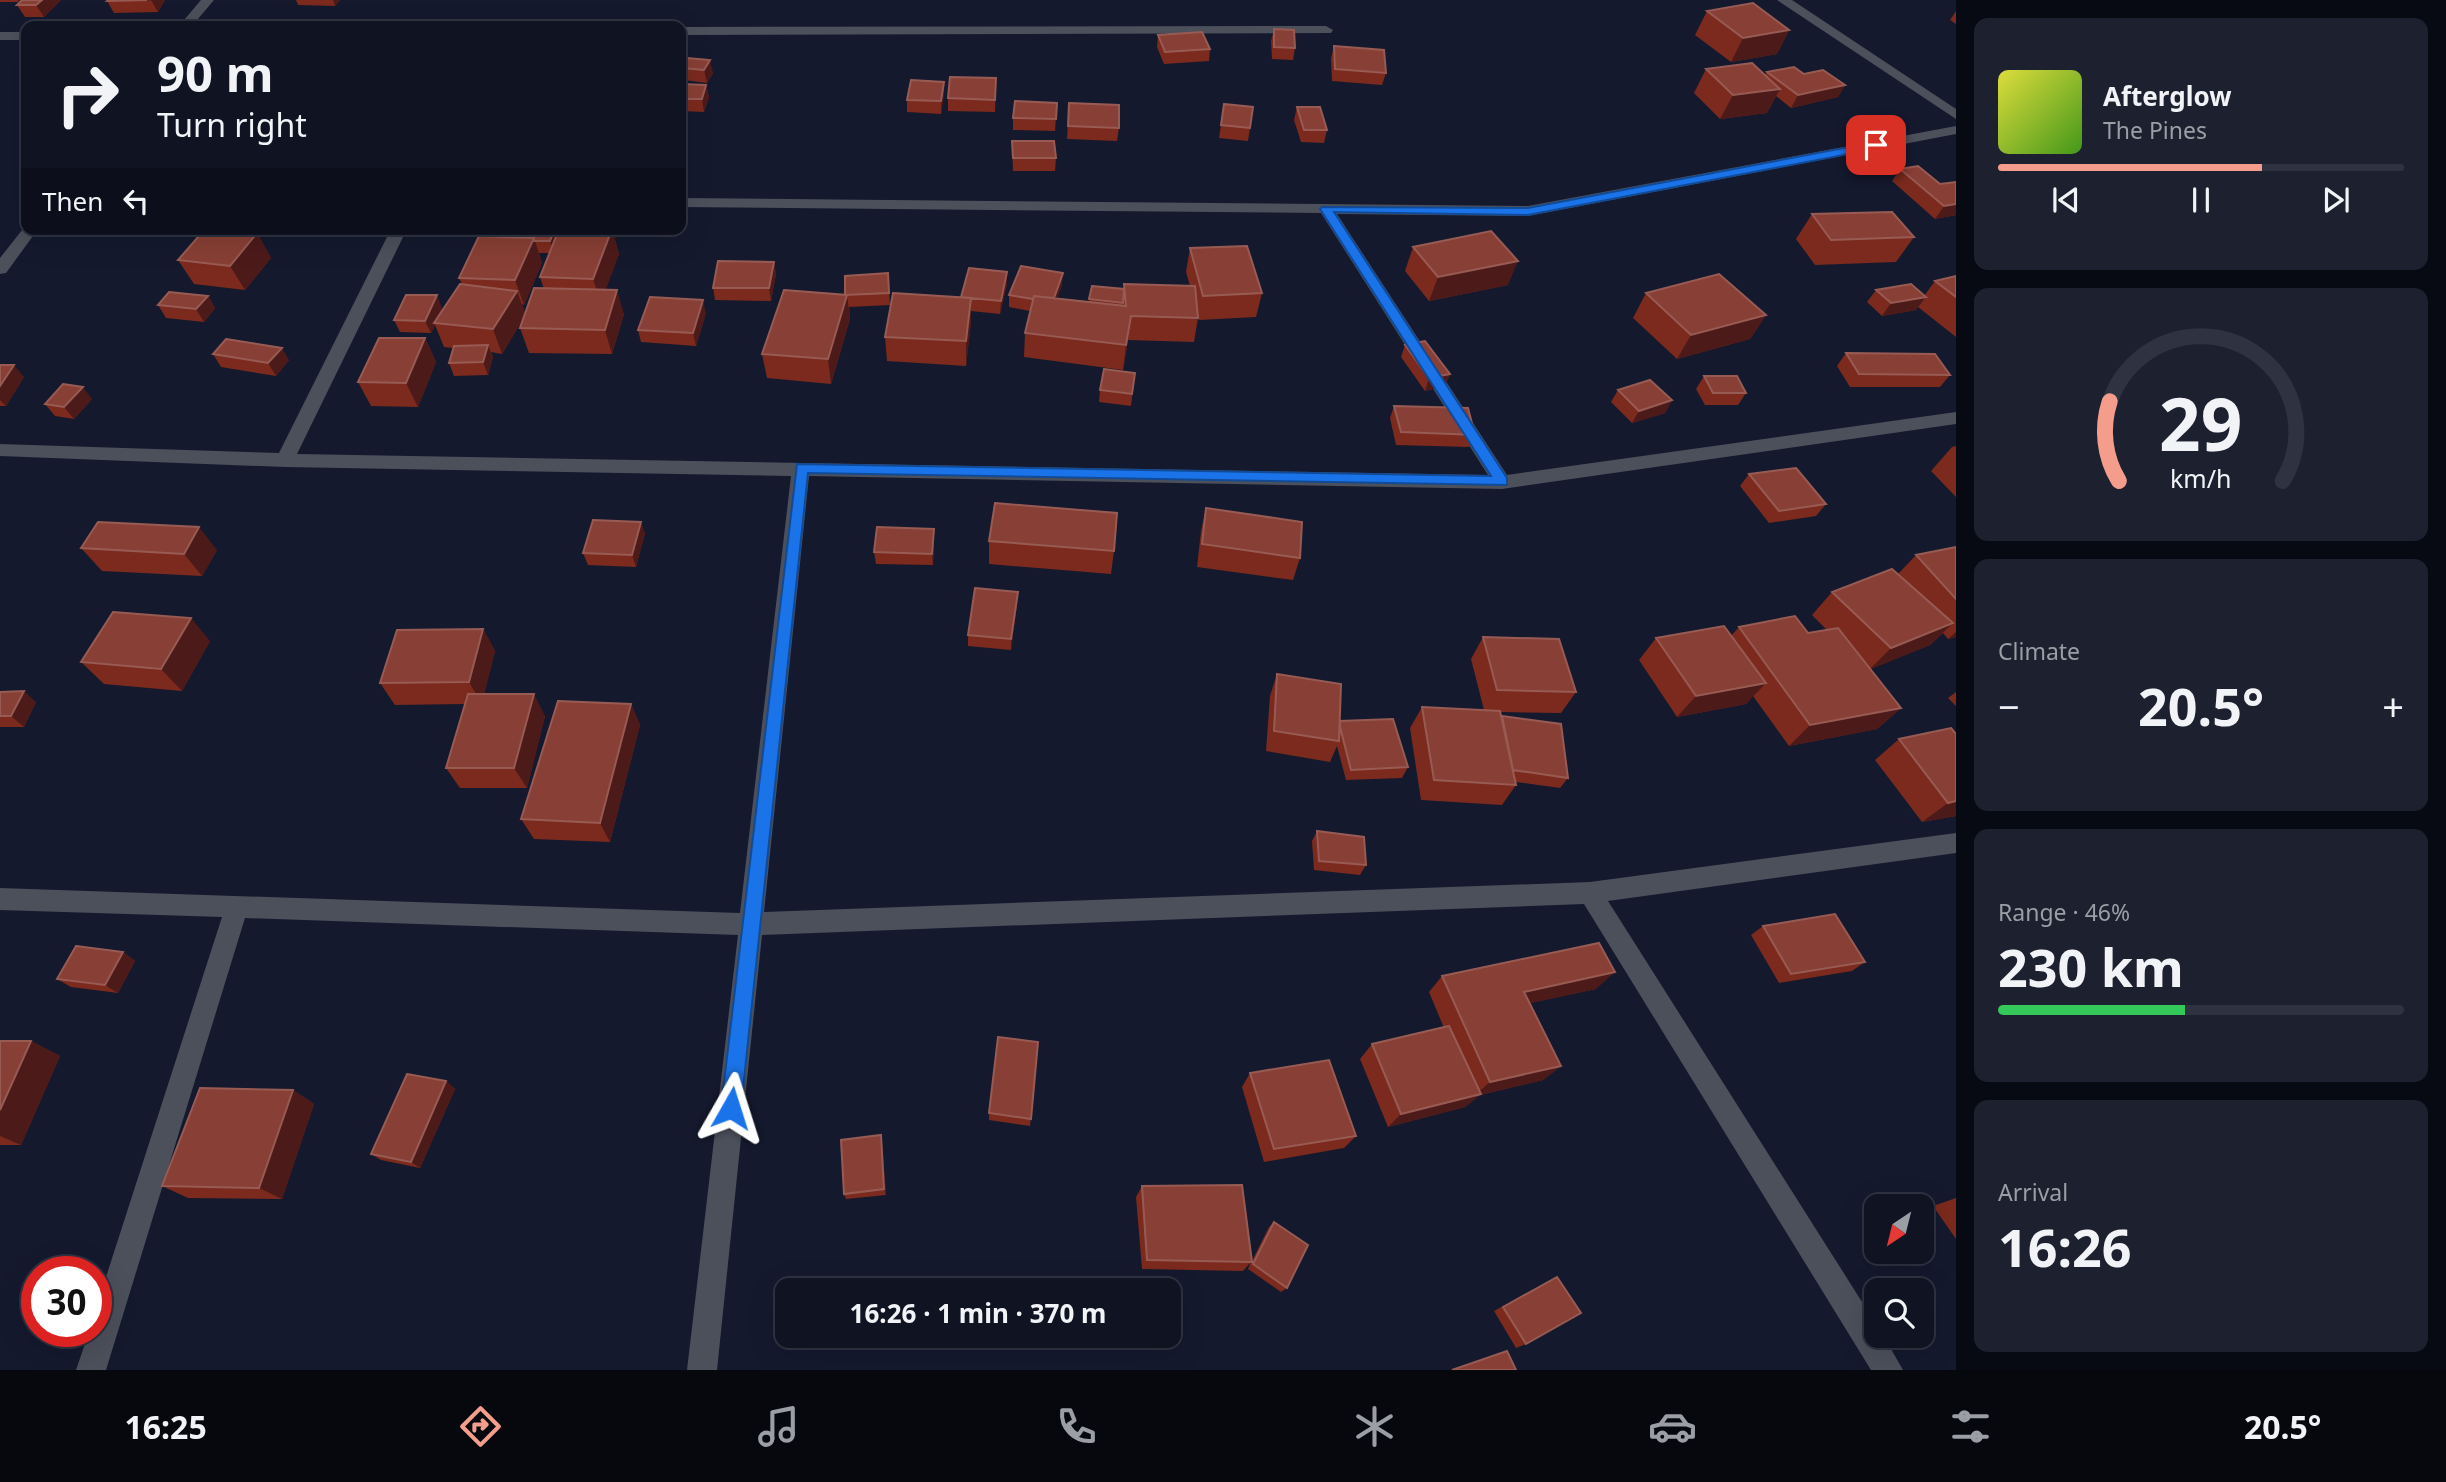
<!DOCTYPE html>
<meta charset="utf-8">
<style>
body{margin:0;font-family:"Noto Sans",sans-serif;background:#1d202f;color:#f1f3f6;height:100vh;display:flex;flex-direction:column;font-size:26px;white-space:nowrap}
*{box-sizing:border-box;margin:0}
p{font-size:23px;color:#9b9ea5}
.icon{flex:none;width:38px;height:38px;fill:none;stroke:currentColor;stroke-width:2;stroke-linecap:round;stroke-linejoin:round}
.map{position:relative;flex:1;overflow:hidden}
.panel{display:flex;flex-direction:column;gap:18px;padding:18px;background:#080a13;width:490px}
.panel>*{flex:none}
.banner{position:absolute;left:21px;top:21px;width:665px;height:214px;border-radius:14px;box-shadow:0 7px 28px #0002,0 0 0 2px #2f3240;background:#0f1322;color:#f1f3f6;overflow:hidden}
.needle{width:46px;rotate:215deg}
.buttons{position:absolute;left:1864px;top:1194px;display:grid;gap:14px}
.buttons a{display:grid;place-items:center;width:70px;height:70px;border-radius:14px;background:#0f1322;box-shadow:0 7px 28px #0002,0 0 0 2px #2f3240;font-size:35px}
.speed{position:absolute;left:21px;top:1256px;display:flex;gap:14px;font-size:35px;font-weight:700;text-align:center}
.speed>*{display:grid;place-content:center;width:91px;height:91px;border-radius:50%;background:#0f1322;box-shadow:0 7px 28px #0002,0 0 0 2px #2f3240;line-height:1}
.speed .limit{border:10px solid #d22;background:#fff;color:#111}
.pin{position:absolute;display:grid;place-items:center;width:60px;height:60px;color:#fff;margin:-30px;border-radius:14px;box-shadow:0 4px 10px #0006}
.me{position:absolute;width:77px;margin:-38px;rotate:6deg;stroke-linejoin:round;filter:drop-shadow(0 0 5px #0008)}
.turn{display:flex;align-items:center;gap:24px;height:147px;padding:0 21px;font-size:32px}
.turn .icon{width:91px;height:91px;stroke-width:2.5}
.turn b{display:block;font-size:49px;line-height:60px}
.then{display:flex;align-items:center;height:66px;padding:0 21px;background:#0003;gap:14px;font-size:26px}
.big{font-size:52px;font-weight:700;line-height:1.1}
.panel .tile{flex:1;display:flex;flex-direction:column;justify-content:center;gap:10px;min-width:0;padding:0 24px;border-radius:14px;background:#1d202f}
.panel .dial{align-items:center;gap:0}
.dial svg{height:182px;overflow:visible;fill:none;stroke:#2f3240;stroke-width:7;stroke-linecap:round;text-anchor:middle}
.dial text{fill:#f1f3f6;stroke:none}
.song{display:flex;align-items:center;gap:21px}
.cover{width:84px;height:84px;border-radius:10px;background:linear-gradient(135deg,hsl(60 70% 55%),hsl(100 70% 35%))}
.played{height:7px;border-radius:4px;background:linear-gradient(90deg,#f49d8c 65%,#2f3240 65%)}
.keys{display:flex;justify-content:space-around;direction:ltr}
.heat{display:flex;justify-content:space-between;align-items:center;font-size:38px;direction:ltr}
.charge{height:10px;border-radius:5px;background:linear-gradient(90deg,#34c759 46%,#2f3240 0)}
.trip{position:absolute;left:775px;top:1278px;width:406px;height:70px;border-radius:14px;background:#0f1322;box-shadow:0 7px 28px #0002,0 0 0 2px #2f3240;font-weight:700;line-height:70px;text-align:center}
.menu{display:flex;height:112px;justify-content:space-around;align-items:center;background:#06080e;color:#9b9ea5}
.menu .icon{width:49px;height:49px}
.menu .on{color:#f49d8c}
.menu b{font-size:32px;color:#f1f3f6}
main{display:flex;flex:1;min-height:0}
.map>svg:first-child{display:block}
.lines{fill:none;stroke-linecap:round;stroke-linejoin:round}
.minor{fill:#4c505b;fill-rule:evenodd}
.wall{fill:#7b2a1d;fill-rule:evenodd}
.shaded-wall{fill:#4d1a1a}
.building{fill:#883f35;stroke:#975b54;stroke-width:2}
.route{fill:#1a73e8;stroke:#114b97;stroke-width:2}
</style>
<main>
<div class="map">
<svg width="1956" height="1370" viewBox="0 0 1956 1370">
<rect width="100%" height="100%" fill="#14192e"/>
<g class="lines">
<!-- minor -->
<path class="minor" d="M201 0H214L192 26H179Z
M1777 0H1792L1956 109V119Z
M1326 26 1333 30 1331 33 681 35V27Z
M0 32H26V40H0Z
M1956 126V134L1528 216 1337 214 1507 475 1956 412V424L1502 489 809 476 764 912 1590 882 1956 833V853L1608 901 1876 1324V1335H1883L1903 1370H1871L1584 904 762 935 717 1370H687L738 935 245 918 106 1370H76L89 1332H96V1308L222 917 0 910V888L740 913 791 476 285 467 0 456V444L279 453 391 229H407L297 454 1488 475 1321 213 681 207V198L1528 206Z
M26 225V229H38L6 273 0 274V258Z"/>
</g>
<!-- wall -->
<path class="wall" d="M0 0H19L18 2H0Z
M61 0 44 17H25L17 5Z
M165 0 158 12 114 13 107 1Z
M296 0H340L335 6 298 5Z
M1707 11 1789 30 1777 54 1731 62 1695 35Z
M1956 11V24L1950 20Z
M1274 29 1295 48 1293 60 1272 59 1271 41Z
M1158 35 1210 49 1209 61 1164 64 1157 47Z
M1334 46 1386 73 1382 85 1332 81 1331 58Z
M687 58 713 73 707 83 684 80 681 68Z
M1706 69 1765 75 1767 72 1804 74 1845 85 1838 97 1791 108 1776 96 1767 113 1720 119 1694 93Z
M996 78 995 112 948 111V98Z
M681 84 706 85 709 97 704 112 681 111Z
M944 94 941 114 907 112V100Z
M1057 103 1055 131 1013 130V118Z
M1069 103 1119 128 1117 141 1067 139Z
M1224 104 1250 128 1248 141 1219 138Z
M1297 107 1327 130 1324 143 1301 142 1294 120Z
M1012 141 1056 158 1055 171H1013Z
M1900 169 1956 215 1935 219 1892 181Z
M1812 214 1914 237 1896 262 1815 265 1796 239Z
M612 229 619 254 605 290 624 314 612 354 529 353 520 328 523 319 502 354 491 352 493 357 488 375 454 376 449 363 453 348 444 347 435 325 431 333 400 332 394 320 442 308 440 314 462 284 459 278 500 237ZM539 253H549L540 277 544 289 525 314 522 304 524 305 542 263Z
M257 233 271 258 245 290 194 284 178 260Z
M1413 247 1508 285 1429 301 1405 271Z
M1190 248 1262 293 1256 317 1199 320 1198 318 1194 342 1128 340 1123 370 1024 357 1025 333 1030 311 1009 307V295L1062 285 1057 298 1089 302 1092 286 1124 289V284L1190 286 1186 272Z
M774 262 776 274 771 301 715 300 713 288Z
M1007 272V284L1000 314 971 311V322L966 366 887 361 885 337Z
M888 273 890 305 849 307 850 319 831 384 767 378 762 354 845 295Z
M1956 276V337L1918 307 1916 310 1882 316 1867 302 1876 290 1924 296 1935 281Z
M1646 293 1766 315 1750 339 1677 359 1633 318Z
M208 296 215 308 204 322 166 318 158 305Z
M706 313 696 346 641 342 638 330Z
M425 338 436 362 418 407 371 406 358 382Z
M1405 345 1450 374 1445 386 1425 391 1401 357Z
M1846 353 1950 375 1940 387H1850L1837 366Z
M213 354 289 360 276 376 221 367Z
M0 365 24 377 6 406H0Z
M1135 373 1131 406 1099 402 1100 390Z
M1704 376 1746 393 1738 405H1705L1696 389Z
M1618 390 1672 400 1665 413 1632 423 1611 402Z
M92 399 74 419 55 416 45 404Z
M1394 406 1475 435 1469 447 1396 445 1390 418Z
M1956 446V497L1931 471 1952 447Z
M1749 474 1826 504 1816 516 1769 523 1740 486Z
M1206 508 1300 558 1293 580 1197 567 1201 531Z
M645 533 636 567 588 565 583 553Z
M934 541 933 565 876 564 874 552Z
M989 541 1114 551 1111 574 989 564Z
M1956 547V637L1948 639 1943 633 1930 645 1870 669 1901 708 1877 729 1789 746 1753 696 1746 704 1677 717 1639 660 1656 638 1731 636 1739 627 1808 633 1827 630 1812 615 1832 592 1898 574 1916 555Z
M81 548 217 550 202 576 102 571Z
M1017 604 1011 650 968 646V635Z
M483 629 495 651 484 694 545 716 527 788H460L446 768 465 704 395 705 380 683Z
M1483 637 1576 692 1561 713 1500 712 1502 717 1568 778 1560 788 1516 782V785L1502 805 1421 800 1410 728 1422 707 1484 710 1471 659Z
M210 641 182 691 104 684 81 662Z
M1277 674 1340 721 1408 767 1402 778 1346 780 1337 746 1330 762 1266 751 1270 696Z
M0 692 36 702 24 727H0Z
M1956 692V706L1948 698Z
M631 704 640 725 610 842 534 839 521 819Z
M1951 728 1956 816 1922 822 1875 760 1899 739Z
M1317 831 1366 865 1360 875 1314 870 1312 841Z
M1763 926 1865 962 1852 971 1779 983 1751 935Z
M123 952 135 961 118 993 71 987 57 979Z
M1442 976 1596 989 1530 1003 1561 1066 1543 1080 1480 1095 1465 1107 1388 1127 1360 1059 1372 1044 1444 1028 1429 992Z
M0 1041H31L60 1056 21 1145H0Z
M1038 1042 1030 1126 989 1120V1113Z
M1250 1073 1356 1136 1344 1148 1264 1162 1242 1087Z
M446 1081 455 1089 420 1168 381 1160 371 1154Z
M293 1090 314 1104 282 1199 188 1198 162 1186Z
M882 1142 886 1195 846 1199 844 1194Z
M1142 1186 1252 1261 1269 1227 1274 1222 1287 1288 1281 1292 1248 1269 1251 1262 1243 1271 1142 1269 1136 1197Z
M1956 1198V1239L1933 1206Z
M1557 1277 1526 1344 1516 1348 1494 1311Z"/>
<!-- shaded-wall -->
<path class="shaded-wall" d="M42 0H61L44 17 36 5Z
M151 0H165L158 12Z
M333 0H340L335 6Z
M1789 30 1777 54 1731 62 1743 38Z
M710 60 713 73 707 83 704 70Z
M944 82V94L941 114V101Z
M706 85 709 97 704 112 702 99Z
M1845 85 1838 97 1791 108 1798 95Z
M1780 89 1767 113 1720 119 1733 95Z
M1956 204V215L1935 219 1944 206Z
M555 229H557L560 238 554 253 550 241Z
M612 229 619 254 601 303 593 279Z
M257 233 271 258 245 290 230 266Z
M534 238 542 263 524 305 515 280Z
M1518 261 1508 285 1429 301 1438 277Z
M774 262 776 274 771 301 769 288Z
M1007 272V284L1000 314 1001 301Z
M1063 273 1062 285 1051 315 1052 302Z
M617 290 624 314 612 354 605 330Z
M517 291 526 315 502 354 493 329Z
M437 295 442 308 435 323H434L435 325 431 333 425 321Z
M847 295 850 319 831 384 828 359Z
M208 296 215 308 204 322 196 309Z
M1926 297 1916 310 1882 316 1891 303Z
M971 298V322L966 366V341Z
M703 300 706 313 696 346 693 333Z
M1766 315 1750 339 1677 359 1691 335Z
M1131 316 1128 340 1123 370 1126 345Z
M425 338 436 362 418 407 406 383Z
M488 345 493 357 488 375 483 362Z
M282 348 289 360 276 376 268 363Z
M14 365 24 377 6 406 0 400V386Z
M1450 374 1445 386 1425 391 1429 378Z
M83 387 92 399 74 419 64 407Z
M1672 400 1665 413 1632 423 1639 411Z
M641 522 645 533 636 567 632 555Z
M199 527 217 550 202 576 184 554Z
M934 529V541L933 565 932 554Z
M1018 592 1017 604 1011 650V639Z
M191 618 210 641 182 691 161 669Z
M1953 623 1930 645 1869 670 1891 648Z
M483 629 495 651 482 704 469 682Z
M1956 632V637L1948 639Z
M1766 683 1746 704 1677 717 1696 696Z
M24 691 36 702 24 727 11 716Z
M534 694 545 716 527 788 514 768Z
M631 704 640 725 610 842 600 823Z
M1901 708 1877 729 1789 746 1810 725Z
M1956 801V816L1922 822 1948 803Z
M123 952 135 961 118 993 105 985Z
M1615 972 1596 989 1508 1008 1524 992Z
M31 1041 60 1056 21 1145 0 1136V1110Z
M1561 1066 1543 1080 1480 1095 1465 1107 1388 1127 1401 1114 1475 1095 1490 1082Z
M446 1081 455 1089 420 1168 411 1162Z
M293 1090 314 1104 282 1199 259 1188Z
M881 1135 882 1142 886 1195 884 1189Z"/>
<!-- building -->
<path class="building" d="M22 0H42L36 5H17Z
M108 0H147L107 1Z
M1753 3 1789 30 1743 38 1707 11Z
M530 25 562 26H529Z
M1274 29 1294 30 1295 48 1274 47Z
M1202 32 1210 49 1165 52 1158 35Z
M1334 46 1384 50 1386 73 1335 69Z
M687 58 710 60 704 70 681 68Z
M1752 63 1780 89 1733 95 1706 69Z
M1794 67 1804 74 1823 70 1845 85 1798 95 1767 72Z
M950 77 996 78 995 100 948 98Z
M911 80 944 82 941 101 907 100Z
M681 84 706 85 702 99H681Z
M1015 101 1057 103 1056 119 1013 118Z
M1069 103 1119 105V128L1068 126Z
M1224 104 1253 107 1250 128 1221 125Z
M1297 107H1320L1327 130H1304Z
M1012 141H1054L1056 158H1013Z
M1918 166 1940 184 1956 182V204L1944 206 1900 169Z
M1892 212 1914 237 1831 240 1812 214Z
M205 229H221L257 233 230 266 178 260Z
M503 229H555L550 241H534V238L500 237Z
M559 229H612L593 279 540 277Z
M1491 231 1518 261 1438 277 1413 247Z
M479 236 534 238 515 280 459 278Z
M1247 246 1262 293 1203 296 1190 248Z
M718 261 774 262 769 288H713Z
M1021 266 1063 273 1054 298 1034 296 1033 299 1009 295Z
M969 268 1007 272 1001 301 961 297Z
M888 273 889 293 845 295V276Z
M1719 274 1766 315 1691 335 1646 293Z
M1956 276V297L1935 281Z
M460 284 517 291 493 329 434 323Z
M1124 284 1195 286 1198 318 1131 316 1126 345 1025 333 1034 296 1126 306Z
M1911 284 1926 297 1891 303 1876 290Z
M1092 286 1124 289 1123 303 1089 299Z
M534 288 617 290 605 330 520 328Z
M784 290 847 295 828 359 762 354Z
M169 292 208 296 196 309 158 305Z
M893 293 971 298 966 341 885 337Z
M406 295H437L425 321 394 320Z
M650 297 703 300 693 333 638 330Z
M379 338H425L406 383 358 382Z
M226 339 282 348 268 363 213 354Z
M1425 341 1450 374 1429 378 1405 345Z
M488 345 483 362 449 363 454 346Z
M1846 353 1935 354 1950 375 1859 374Z
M0 365H14L0 386Z
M1104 369 1135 373 1132 394 1100 390Z
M1704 376H1737L1746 393H1713Z
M1650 380 1672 400 1639 411 1618 390Z
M63 384 83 387 64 407 45 404Z
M1394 406 1468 408 1475 435 1401 432Z
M1796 468 1826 504 1779 511 1749 474Z
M995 503 1117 513 1114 551 989 541Z
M1206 508 1302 522 1300 558 1202 544Z
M593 520 641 522 632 555 583 553Z
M98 522 199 527 184 554 81 548Z
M877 527 934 529 932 554 874 552Z
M1956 547V599L1916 555Z
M1892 569 1953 623 1891 648 1832 592Z
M975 588 1018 592 1011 639 968 635Z
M113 612 191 618 161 669 81 662Z
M1795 616 1808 633 1838 628 1901 708 1810 725 1739 627Z
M1724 626 1766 683 1696 696 1656 638Z
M483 629 469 682 380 683 397 630Z
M1483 637 1559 639 1576 692 1497 690Z
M1277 674 1341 684 1339 741 1274 731Z
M24 691 11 716H0V692Z
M468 694H534L514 768H446Z
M558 701 631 704 600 823 521 819Z
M1422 707 1500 711 1516 785 1434 780Z
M1502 716 1561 724 1568 778 1513 770Z
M1393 719 1408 767 1351 770 1340 727V721Z
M1951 728 1956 734V801L1948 803 1899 739Z
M1317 831 1364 837 1366 865 1319 861Z
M1835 914 1865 962 1791 974 1763 926Z
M1599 943 1615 972 1524 992 1561 1066 1490 1082 1442 976Z
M76 946 123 952 105 985 57 979Z
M1449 1026 1481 1094 1401 1114 1372 1044Z
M998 1037 1038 1042 1031 1119 989 1113Z
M0 1041H31L0 1110Z
M1329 1060 1356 1136 1274 1149 1250 1073Z
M407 1074 446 1081 411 1162 371 1154Z
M200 1088 293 1090 259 1188 162 1186Z
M881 1135 884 1189 844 1194 841 1140Z
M1242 1185 1252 1262 1147 1260 1142 1186Z
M1274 1222 1308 1245 1287 1288 1253 1264Z
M1557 1277 1581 1313 1526 1344 1503 1307Z
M1507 1351 1516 1370H1452Z"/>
<!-- route -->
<path class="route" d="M1876 142 1881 145 1880 148 1528 215 1334 212 1507 478V485L808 473 741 1108 738 1115 731 1117 724 1115 721 1108 797 464 1491 476 1320 209 1322 207 1528 208Z"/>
</svg>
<div class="buttons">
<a><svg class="needle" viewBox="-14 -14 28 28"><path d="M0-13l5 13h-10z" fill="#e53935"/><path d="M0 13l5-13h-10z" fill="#9b9ea5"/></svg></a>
<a><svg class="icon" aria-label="search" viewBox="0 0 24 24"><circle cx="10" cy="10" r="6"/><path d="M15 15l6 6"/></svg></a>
</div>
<div class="speed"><div class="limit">30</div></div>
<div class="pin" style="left:1876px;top:145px;background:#d93025"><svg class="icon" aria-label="arrive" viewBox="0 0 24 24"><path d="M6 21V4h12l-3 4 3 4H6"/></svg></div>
<svg class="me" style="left:731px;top:1108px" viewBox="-20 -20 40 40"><path d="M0-17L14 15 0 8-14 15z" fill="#1a73e8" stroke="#fff" stroke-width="4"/></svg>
<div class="trip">16:26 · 1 min · 370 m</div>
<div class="banner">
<div class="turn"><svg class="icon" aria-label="right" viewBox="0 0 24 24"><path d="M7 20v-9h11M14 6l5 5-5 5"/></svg><div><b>90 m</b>Turn right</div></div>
<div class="then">Then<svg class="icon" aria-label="left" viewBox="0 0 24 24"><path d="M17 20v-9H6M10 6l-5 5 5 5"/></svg></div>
</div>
</div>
<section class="panel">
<div class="tile">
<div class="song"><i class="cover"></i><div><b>Afterglow</b><p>The Pines</p></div></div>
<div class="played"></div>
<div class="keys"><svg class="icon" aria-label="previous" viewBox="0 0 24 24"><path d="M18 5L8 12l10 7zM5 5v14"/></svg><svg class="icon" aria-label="pause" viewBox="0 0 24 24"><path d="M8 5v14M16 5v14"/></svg><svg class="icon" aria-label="next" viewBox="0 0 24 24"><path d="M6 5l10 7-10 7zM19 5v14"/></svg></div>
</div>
<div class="tile dial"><svg viewBox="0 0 100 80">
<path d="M14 69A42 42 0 1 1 86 69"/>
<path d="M14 69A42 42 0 0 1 10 34" stroke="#f49d8c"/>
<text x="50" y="56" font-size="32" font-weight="700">29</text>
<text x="50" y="72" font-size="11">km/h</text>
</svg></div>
<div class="tile"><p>Climate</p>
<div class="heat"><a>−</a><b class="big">20.5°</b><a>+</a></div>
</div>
<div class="tile"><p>Range · 46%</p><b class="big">230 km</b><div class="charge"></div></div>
<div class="tile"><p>Arrival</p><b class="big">16:26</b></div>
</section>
</main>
<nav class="menu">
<b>16:25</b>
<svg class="icon on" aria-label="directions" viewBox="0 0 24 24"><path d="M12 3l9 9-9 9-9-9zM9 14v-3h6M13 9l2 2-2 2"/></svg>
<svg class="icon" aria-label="music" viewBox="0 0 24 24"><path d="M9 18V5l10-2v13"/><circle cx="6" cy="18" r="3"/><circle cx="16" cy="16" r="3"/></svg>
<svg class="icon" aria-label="phone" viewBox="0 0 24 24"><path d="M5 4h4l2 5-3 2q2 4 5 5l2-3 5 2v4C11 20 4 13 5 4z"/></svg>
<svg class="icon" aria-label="climate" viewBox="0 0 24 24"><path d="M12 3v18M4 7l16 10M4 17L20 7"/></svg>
<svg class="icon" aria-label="car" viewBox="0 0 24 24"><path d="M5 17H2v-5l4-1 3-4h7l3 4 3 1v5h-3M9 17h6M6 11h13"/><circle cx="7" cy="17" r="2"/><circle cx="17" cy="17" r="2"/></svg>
<svg class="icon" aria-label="filters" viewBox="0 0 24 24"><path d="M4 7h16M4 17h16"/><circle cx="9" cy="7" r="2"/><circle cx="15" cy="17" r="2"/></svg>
<b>20.5°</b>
</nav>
